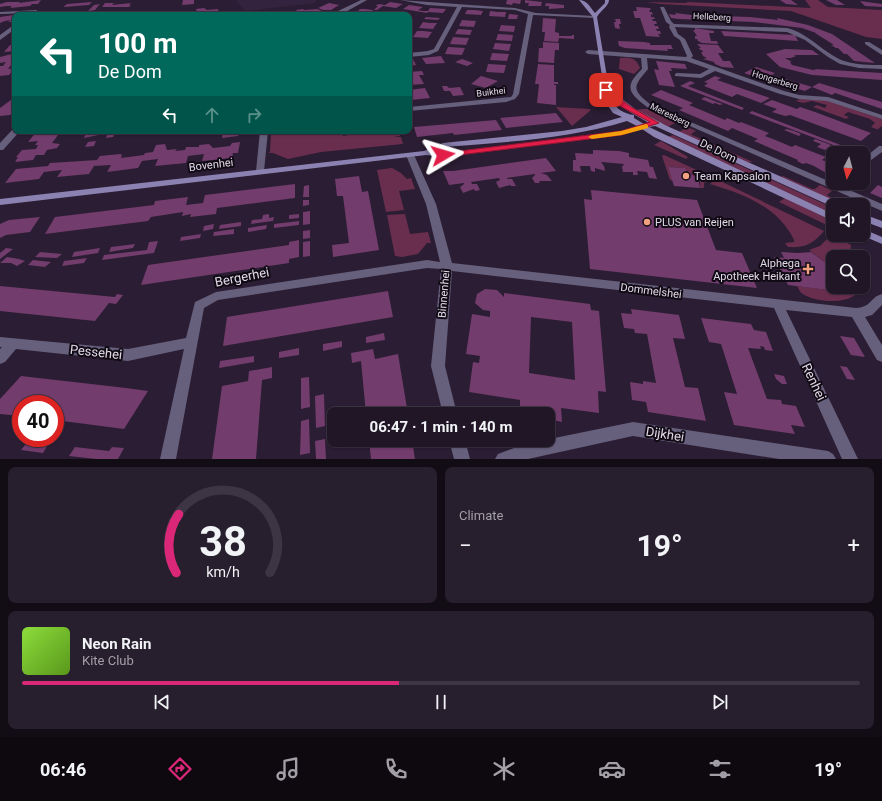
<!DOCTYPE html>
<meta charset="utf-8">
<style>
body{margin:0;font-family:Roboto,sans-serif;background:#281f2e;color:#f1f3f6;height:100vh;display:flex;flex-direction:column;font-size:15px;white-space:nowrap}
*{box-sizing:border-box;margin:0}
p{font-size:13px;color:#a29fa7}
.icon{flex:none;width:22px;height:22px;fill:none;stroke:currentColor;stroke-width:2;stroke-linecap:round;stroke-linejoin:round}
.map{position:relative;height:459px;overflow:hidden}
.drawer{display:flex;flex-direction:column;gap:8px;padding:8px;background:#120c15;flex:1}
.drawer>*{flex:none}
.banner{position:absolute;left:12px;top:12px;width:400px;height:122px;border-radius:8px;box-shadow:0 1px 3px #0004,0 0 0 1px #3d3543;background:#00695c;color:#fff;overflow:hidden}
.needle{width:26px;rotate:186deg}
.tools{position:absolute;left:826px;top:146px;display:grid;gap:8px}
.tools a{display:grid;place-items:center;width:44px;height:44px;border-radius:8px;background:#201626;box-shadow:0 1px 3px #0004,0 0 0 1px #3d3543;font-size:20px}
.speed{position:absolute;left:12px;top:395px;display:flex;gap:8px;font-size:20px;font-weight:700;text-align:center}
.speed>*{display:grid;place-content:center;width:52px;height:52px;border-radius:50%;background:#201626;box-shadow:0 1px 3px #0004,0 0 0 1px #3d3543;line-height:1}
.speed .limit{border:6px solid #d22;background:#fff;color:#111}
.pin{position:absolute;display:grid;place-items:center;width:34px;height:34px;color:#fff;margin:-17px;border-radius:8px;box-shadow:0 2px 6px #0006}
.me{position:absolute;width:44px;margin:-22px;rotate:83deg;stroke-linejoin:round;filter:drop-shadow(0 0 3px #0008)}
.turn{display:flex;align-items:center;gap:14px;height:84px;padding:0 20px;font-size:18px}
.turn .icon{width:52px;height:52px;stroke-width:2.5}
.turn b{display:block;font-size:28px;line-height:34px}
.lanes{display:flex;align-items:center;height:38px;padding:0 20px;background:#0003;justify-content:center;gap:20px;direction:ltr}
.lanes .off{opacity:.35}
.big{font-size:30px;font-weight:700;line-height:1.1}
.drawer .widget{flex:1;display:flex;flex-direction:column;justify-content:center;gap:6px;min-width:0;padding:0 14px;border-radius:8px;background:#281f2e}
.drawer .dial{align-items:center;gap:0}
.dial svg{height:104px;overflow:visible;fill:none;stroke:#3d3543;stroke-width:7;stroke-linecap:round;text-anchor:middle}
.dial text{fill:#f1f3f6;stroke:none}
.song{display:flex;align-items:center;gap:12px}
.cover{width:48px;height:48px;border-radius:6px;background:linear-gradient(135deg,hsl(90 70% 55%),hsl(90 70% 35%))}
.played{height:4px;border-radius:2px;background:linear-gradient(90deg,#db2777 45%,#3d3543 45%)}
.keys{display:flex;justify-content:space-around;direction:ltr}
.heat{display:flex;justify-content:space-between;align-items:center;font-size:22px;direction:ltr}
.drawer .tiles{flex:1;display:grid;gap:8px;grid-template-columns:1fr 1fr}
.widget:last-child{grid-column:span 2}
.trip{position:absolute;left:327px;top:407px;width:228px;height:40px;border-radius:8px;background:#201626;box-shadow:0 1px 3px #0004,0 0 0 1px #3d3543;font-weight:700;line-height:40px;text-align:center}
.dock{display:flex;height:64px;justify-content:space-around;align-items:center;background:#0d090f;color:#a29fa7}
.dock .icon{width:28px;height:28px}
.dock .on{color:#db2777}
.dock b{font-size:18px;color:#f1f3f6}
.map>svg:first-child{display:block}
.built{fill:#34233f}
.green{fill:#692e4e}
.building{fill:#723c6d;fill-rule:evenodd}
.lines{fill:none;stroke-linecap:round;stroke-linejoin:round}
.street{fill:#66607d;fill-rule:evenodd}
.secondary{fill:#8b82b1;fill-rule:evenodd}
.route{fill:#e11d48;stroke:#92132f}
.slow{fill:#f59e0b}
.poi-dot{fill:#f2a07f;stroke:#100a14;stroke-width:1.5}
.labels{text-anchor:middle;dominant-baseline:central;stroke-width:4;stroke-linejoin:round;paint-order:stroke}
.far-street-label{font-size:9px;fill:#e0d8e6;stroke:#100a14}
.street-label{font-size:11px;fill:#e0d8e6;stroke:#100a14}
.poi-label{font-size:11px;fill:#e0d8e6;stroke:#100a14;text-anchor:start}
.near-street-label{font-size:13px;fill:#e0d8e6;stroke:#100a14}
</style>
<div class="map">
<svg width="882" height="459" viewBox="0 0 882 459">
<rect width="100%" height="100%" fill="#2b1d33"/>
<!-- built -->
<path class="built" d="M236 0H316V3L245 11Z"/>
<!-- green -->
<path class="green" d="M805 0H818L828 7 882 10V39L866 37 791 11 661 4 646 2 686 3 688 2 811 8Z
M620 58C631 57 636 58 640 68L634 74 619 69Z
M800 99 825 100 882 119V126L878 129 879 130 871 127 875 123 870 119 848 112 844 115 849 117 846 119 813 107 817 105 825 108 827 105 812 101 803 103 796 101Z
M556 107 589 109 591 110 572 126Z
M642 109H648L675 123 668 127 636 110Z
M687 127 696 131 691 134 692 135 753 162H748L679 132Z
M271 131H342L343 136 355 134V131H399L400 136 393 137H401L403 144 321 152 288 159 273 153H268L270 152Z
M673 135 833 208V214L668 137Z
M661 141 688 157 686 159 654 145Z
M664 155 712 177 704 183V188H700V177L686 173 684 168 668 167 673 181 670 180 662 156Z
M392 168 401 173 407 179 411 178 415 189 399 191 404 210 386 212 377 170Z
M783 176 812 189H815L820 185 831 190 832 191 827 195 828 196 848 205H843L783 178 781 177Z
M716 179 824 231C813 244 805 248 788 247L785 243 794 242V240C778 207 744 194 710 184Z
M785 198 833 221V228L779 202Z
M405 214 410 234 428 232 431 243H427L418 254 402 257 395 256 387 215Z
M831 235 851 245 850 254 857 256V253L861 255V257H833V264L826 263 809 250 820 246Z
M797 286 843 292 841 287H860C856 306 815 303 803 294 800 293 799 289 797 286Z"/>
<!-- building -->
<path class="building" d="M41 0 38 4H32L30 6 10 8 12 6H7L0 7V4L7 2H20L19 3Z
M183 0H194V4L182 5Z
M507 0H521L520 4 513 3 512 5 506 4Z
M525 0 542 2 541 6H528L529 3H525Z
M780 0H791L798 5 786 4Z
M826 0H837L845 5H836Z
M860 1 882 4V7L865 6Z
M92 2 89 5 63 7 67 4Z
M390 2 403 4 396 8 383 6 377 10H374L378 6H375L379 4 385 5Z
M105 3H114L112 5 131 3 129 5H131L129 7H102Z
M329 3 339 5 331 10H323L318 8Z
M546 3 564 5V8L549 9V6H545Z
M100 4 95 10 88 11 94 5Z
M409 5 423 7 418 10 423 11H428L430 8 446 9 443 13 428 12 427 13 403 9Z
M636 7 650 8 651 10H649L650 12H652L653 15 651 14V17H654L655 19H652L653 21H656L657 24H654L655 26H658L659 29H656L657 31H660L661 34H658L660 37 646 36 640 18H635L633 11H637Z
M204 8 207 10 218 9 219 13 204 14 203 11 197 12 196 9Z
M303 9 304 10 317 9 322 11H317L319 13 306 14H299L296 10Z
M360 9H365L373 10 368 14H355Z
M467 10H475L483 11 481 15 465 14Z
M192 11 193 15H174L179 13Z
M490 11 498 12H506L505 17 489 16Z
M289 12 293 15H273L272 13Z
M675 13 692 15 750 17 778 20 777 18 808 25 832 34 875 63 854 61 847 54H844L838 48H836L831 45H834L815 33H818H816L802 28 753 22 679 19 671 18 669 14 676 15Z
M509 14 518 15 517 19H508Z
M14 15 15 20 12 22H8L11 20 5 21 0 23V17Z
M426 17 440 18 438 20 424 19Z
M543 18 556 19 555 32 559 33V36H572V35H574V39L559 38 558 42 544 41 545 32H542Z
M615 19H620L621 24H619L620 29 615 28 614 22H616Z
M462 20 476 21 474 27 459 26Z
M423 22 430 23H437L433 29 419 28Z
M501 25 515 26 514 32 499 31Z
M695 28 714 31V33H709L711 41H717L718 44 702 43 698 41 697 39H695V36H697L693 30H695Z
M458 29 472 30 470 35 455 34Z
M417 31H424L432 32 428 38 413 37Z
M721 31 795 35 798 41 724 36Z
M498 34 513 35 512 41 496 40Z
M453 37 469 38 466 45 450 44Z
M618 41 644 42 650 43V45H671L673 49H667L668 51 625 48 619 46Z
M543 42 559 43V50H555L554 63 538 62 539 48H543Z
M495 43 511 44 509 51 493 49Z
M697 44 718 45 724 53H718L723 61H730L734 68 722 67 715 64 714 62 703 59 707 58 703 56 701 52H703L702 50H700L699 48H701Z
M10 45H15V65H11L8 69 15 68 9 75 0 76V66H3L6 62 0 63V57L12 54 15 51 4 52Z
M448 47 465 48 462 55 445 54Z
M785 49 812 50 819 55H794L796 56 791 58H785L792 62H790L792 65 813 70H816L814 69 882 73V80L812 75 780 67 766 54Z
M492 53 509 54 507 61 490 60Z
M441 56 445 63 426 64 422 58Z
M409 59H413L416 65 409 66Z
M462 59 473 63 467 66 455 62Z
M656 61 685 64 687 69 671 68 672 71H669L675 87 659 85 654 69 659 70Z
M488 64 506 65 504 73 486 72Z
M538 64 554 65V82H558V84H554V85H556V105L537 103 539 84H535Z
M756 67 775 73 772 75 812 87 805 91 795 88 792 89 744 73Z
M422 71 424 75H419L424 84 409 85V76H411L409 72Z
M481 76 498 81 486 88 471 84Z
M715 76 721 78 717 80 770 98 761 103 737 94 732 97 704 86 708 83 704 82Z
M690 81 695 83 688 86 744 108 742 110 680 86Z
M819 83 882 102V109L835 93 832 95 812 87Z
M442 86H447L449 88 460 87 464 95 453 96 450 91H444Z
M425 88 430 98 411 100 409 90Z
M661 90 693 103 689 105 725 120 727 118 739 123 741 122 769 133 765 136 778 141 792 147 795 145 826 157 822 160 833 164V171L831 173H826L814 166 806 163 803 164 797 161 798 160 754 141 758 139 732 128 728 131 679 110 683 108 651 95Z
M15 97V111L10 115 0 116V108Z
M705 97 717 102 723 104 720 105 715 103 713 104 701 99Z
M772 100 797 109 800 107 815 112 871 133 861 141 790 115 785 116 772 112 777 109 763 104Z
M752 111 791 126 851 149 849 151 749 113Z
M556 113 563 122 506 128 500 118Z
M496 120 502 130 454 135 453 133 417 137 414 127Z
M787 129 794 131 801 134 799 136 784 130Z
M37 131H61L52 143 60 144 57 148 47 150 44 155H36L33 160 15 162 18 157H16L22 150 36 149 38 145H35L38 141 28 142Z
M87 131H117L113 137 106 138 108 133 84 138Z
M239 131 238 136 222 138 223 133Z
M815 139 831 145 825 150 817 147 821 144 813 141Z
M96 141 94 146 85 147 88 142Z
M240 142 238 153H233L232 158 202 161 204 154 188 156 186 163 155 166 158 159 142 161 138 168 107 172 111 165 94 166 89 174 57 177 62 170 44 172 39 179 5 183 16 169 48 166 50 163 97 160 100 156 120 154 122 155 121 158 144 155 145 153 153 152 156 145 165 144 167 150 177 149 175 151 185 150 186 147H199V145L209 144 213 148 230 146 232 143Z
M838 148 850 153H840L834 151Z
M593 150 619 151 629 153V157L648 160 650 167H653L657 179 649 178 647 172 637 171 638 175H633V172H623L622 167 624 164 613 163 601 162 604 166 605 171 595 168V172L591 171 590 166H580L581 172 573 171V160H576L575 153 593 154Z
M546 158 556 171 541 173 547 175 552 181H539L540 183H535L532 178 535 175V174L507 178V179H512L516 186H511L510 185 499 188 496 182 500 180 499 178 471 182 472 184H477L480 190 475 191 474 189 463 193 460 187 464 184V183L449 185 443 171H453Z
M668 167 685 168 687 173 700 178 699 183 700 188 674 186Z
M359 176 362 192 368 191 379 250 333 257 332 245 349 243 343 196H337L335 179Z
M295 184V198L217 208 216 214 190 217 191 214 182 216 183 212 151 217 148 221 45 234 55 217 154 205 155 201 188 197 186 205 203 203 205 195Z
M309 185V197H303L304 186Z
M878 185 882 187V198L870 193Z
M591 190 697 200 716 250 742 253 757 288 590 269 584 199 592 200Z
M303 200H309V205L303 206Z
M310 211V224L303 225V212Z
M269 214V218L274 217 273 221 251 224 252 220 262 219 263 215Z
M299 214V218L289 219V215Z
M40 217 30 232 6 235 0 238V224L9 220Z
M299 221V225L274 228V224Z
M241 222V226L219 229 220 225Z
M214 224 213 229 203 231 204 226Z
M267 225 266 229 248 232V228Z
M234 229V234L213 236 214 232Z
M310 230V238L303 239V231Z
M201 234 200 238 180 241 181 237Z
M299 240V257L289 259V263L141 285 148 265 289 245V242Z
M158 241 154 253 102 260 104 255 147 250 149 242Z
M310 241V256L303 257V242Z
M135 244 133 248 109 252 111 247Z
M6 248 13 249 0 259V253Z
M100 248 98 253 72 257 74 252Z
M40 252 62 254 57 258 35 257Z
M781 252 798 253 811 252 826 263 833 274V287H841L844 292 788 285 774 257 784 258Z
M7 257 19 259 25 261 17 266 11 263H0Z
M87 258 84 263 62 266 64 261Z
M33 260 51 262 45 267 28 265Z
M0 286 115 297 117 294 123 295 116 304 109 303 95 321 0 311Z
M485 289 497 290 504 297V293L590 304 591 310 599 311 606 392 598 391 599 413 561 408 562 422 548 419V414H520V400L469 392 473 362 479 363 480 356 466 354 472 314 490 317V311L483 310 475 303 477 294ZM531 317 572 322 575 380 529 373Z
M388 291 393 317 223 346 227 317Z
M631 309 679 315 685 339 673 338 685 387 698 388 706 421 648 412 646 402 632 400 630 382 643 384V381L656 383 647 334 635 333 634 329 624 328 621 313 632 314Z
M701 318 751 324 754 330 766 332 773 351 765 350 764 347 760 346 761 349 748 348 767 399 781 400 782 404 796 406 805 427 791 425 795 434 734 425 724 392 737 394 721 344 709 342Z
M384 333 385 340 366 343V337Z
M840 336 854 338 865 357 851 355Z
M342 341V347L323 351V344Z
M299 348V355L279 358V352Z
M373 349 375 359 398 354 408 414H366L361 361 352 363 351 353Z
M254 356V362L219 368 220 361Z
M840 366 847 367 855 380 847 379Z
M272 367V378L262 380 256 459H212L222 386 248 381 249 371Z
M774 374 784 376 787 384H782L776 379Z
M21 376 126 388 148 391 124 429 55 420V404H21V416L0 414V399Z
M309 377 310 407 301 409V378Z
M324 394 325 426 316 428 315 396Z
M309 419 310 453 300 455 301 421Z
M325 439 326 459H316L315 441Z
M29 440 39 442 49 443 43 453 21 450Z
M369 440H412L415 459H371Z
M75 447 109 451 112 447 124 448 118 459H96L69 456Z"/>
<g class="lines">
<!-- street -->
<path class="street" d="M361 0H367L340 15H336L338 11Z
M400 0 515 8 536 13 595 16 597 17 595 18 533 15 519 94 515 99 506 102 409 111V107L511 97 513 94 528 14 515 10 462 7 438 51 429 55 409 57V53L428 51 434 49 457 7 427 5Z
M660 7H664L671 21 674 24 787 28C810 34 823 53 844 61 856 65 870 65 882 65V69L859 68 840 64 828 57 805 40 787 32 675 27 678 34 685 39 693 56 691 58 784 91 799 95 828 97 882 115V119L827 101 799 99 780 94 715 71 701 78 675 76V74L677 73 700 74 709 69 686 61 647 58 648 69C633 87 631 89 651 105L882 204V211L647 107C628 93 624 86 642 69L641 58 588 54 585 52 588 50 686 57 687 56 680 40 674 36 669 27 670 25 666 22Z
M37 10 35 15H31L32 13 0 14V12Z
M107 13 116 15H88Z
M15 24V29L0 40V35Z
M865 42H869L882 50V55L865 44Z
M13 129 20 131 3 150H0V143Z
M260 131H268L264 171 260 174 256 171Z
M879 146H882V152L863 166V159Z
M407 153H413L414 155 436 204 452 263 856 308C872 307 870 297 882 294V305L872 315 865 317 882 345V362L877 360 852 317 786 310 858 459H842L774 308 452 271 445 366 457 414H443L431 366 441 269 427 268 218 300 204 308 176 459H160L184 349 128 361 16 349 5 362 0 364V349L2 347H0V337L128 349 186 338 195 302 216 292 427 260 440 262 426 204 406 155Z
M633 422 828 451 833 454 836 459H779L633 436 528 459H495L498 454 525 444Z
M449 440H465L470 459H454Z"/>
<!-- secondary -->
<path class="secondary" d="M579 0C587 0 590 7 595 13L605 3V0H609C609 6 600 11 597 17L609 89 635 109 667 126 840 203 842 205H833V207L655 126 649 127 833 214V221L654 137 642 129 622 135 443 157 426 155 0 205V199L424 151 443 143 562 131 586 127 622 117 613 113 606 103 593 17ZM611 98 630 112 649 123 644 124 634 118V115C624 114 614 108 611 98ZM627 121 637 126 621 131 443 153 435 152 445 147C506 142 568 139 627 121Z
M863 214 882 221V228L863 221Z
M863 229 882 237V244L861 235H863Z"/>
</g>
<!-- route -->
<path class="route" d="M606 88 631 107 659 123 622 135 443 157 440 155 443 153 621 131 650 122 616 104 603 90Z"/>
<!-- slow -->
<path class="slow" d="M646 124 648 125V128L622 135 592 139 588 137 592 135 621 131Z"/>
<!-- markers -->
<g class="poi-dot">
<circle cx="686" cy="176" r="4"/>
<circle cx="647" cy="222" r="4"/>
<path d="M806 263h4v4h4v4h-4v4h-4v-4h-4v-4h4z"/>
</g>
<g class="labels">
<!-- far-street labels -->
<g class="far-street-label">
<text transform="translate(712 17) rotate(3)">Helleberg</text>
<text transform="translate(775 80) rotate(17)">Hongerberg</text>
<text transform="translate(491 92) rotate(-7)">Buikhei</text>
<text transform="translate(670 115) rotate(26)">Meresberg</text>
</g>
<!-- street labels -->
<g class="street-label">
<text transform="translate(718 151) rotate(26)">De Dom</text>
<text transform="translate(211 165) rotate(-7)">Bovenhei</text>
<text transform="translate(651 291) rotate(7)">Dommelshei</text>
<text transform="translate(444 294) rotate(-85)">Binnenhei</text>
</g>
<!-- poi labels -->
<g class="poi-label">
<text x="694" y="176">Team Kapsalon</text>
<text x="655" y="222">PLUS van Reijen</text>
<text x="800" y="263" text-anchor="end">Alphega<tspan x="800" dy="13">Apotheek Heikant</tspan></text>
</g>
<!-- near-street labels -->
<g class="near-street-label">
<text transform="translate(242 277) rotate(-11)">Bergerhei</text>
<text transform="translate(96 352) rotate(6)">Pessehei</text>
<text transform="translate(814 382) rotate(65)">Renhei</text>
<text transform="translate(665 434) rotate(9)">Dijkhei</text>
</g>
</g>
</svg>
<div class="tools">
<a><svg class="needle" viewBox="-14 -14 28 28"><path d="M0-13l5 13h-10z" fill="#e53935"/><path d="M0 13l5-13h-10z" fill="#a29fa7"/></svg></a>
<a><svg class="icon" aria-label="sound" viewBox="0 0 24 24"><path d="M4 9h4l5-4v14l-5-4H4zM17 9q2 3 0 6"/></svg></a>
<a><svg class="icon" aria-label="search" viewBox="0 0 24 24"><circle cx="10" cy="10" r="6"/><path d="M15 15l6 6"/></svg></a>
</div>
<div class="speed"><div class="limit">40</div></div>
<div class="pin" style="left:606px;top:90px;background:#d93025"><svg class="icon" aria-label="arrive" viewBox="0 0 24 24"><path d="M6 21V4h12l-3 4 3 4H6"/></svg></div>
<svg class="me" style="left:443px;top:155px" viewBox="-20 -20 40 40"><path d="M0-17L14 15 0 8-14 15z" fill="#e11d48" stroke="#fff" stroke-width="4"/></svg>
<div class="trip">06:47 · 1 min · 140 m</div>
<div class="banner">
<div class="turn"><svg class="icon" aria-label="left" viewBox="0 0 24 24"><path d="M17 20v-9H6M10 6l-5 5 5 5"/></svg><div><b>100 m</b>De Dom</div></div>
<div class="lanes"><svg class="icon" aria-label="left" viewBox="0 0 24 24"><path d="M17 20v-9H6M10 6l-5 5 5 5"/></svg><svg class="icon off" aria-label="ahead" viewBox="0 0 24 24"><path d="M12 20V5M6 11l6-6 6 6"/></svg><svg class="icon off" aria-label="right" viewBox="0 0 24 24"><path d="M7 20v-9h11M14 6l5 5-5 5"/></svg></div>
</div>
</div>
<section class="drawer">
<div class="tiles">
<div class="widget dial"><svg viewBox="0 0 100 80">
<path d="M14 69A42 42 0 1 1 86 69"/>
<path d="M14 69A42 42 0 0 1 16 24" stroke="#db2777"/>
<text x="50" y="56" font-size="32" font-weight="700">38</text>
<text x="50" y="72" font-size="11">km/h</text>
</svg></div>
<div class="widget"><p>Climate</p>
<div class="heat"><a>−</a><b class="big">19°</b><a>+</a></div>
</div>
<div class="widget">
<div class="song"><i class="cover"></i><div><b>Neon Rain</b><p>Kite Club</p></div></div>
<div class="played"></div>
<div class="keys"><svg class="icon" aria-label="previous" viewBox="0 0 24 24"><path d="M18 5L8 12l10 7zM5 5v14"/></svg><svg class="icon" aria-label="pause" viewBox="0 0 24 24"><path d="M8 5v14M16 5v14"/></svg><svg class="icon" aria-label="next" viewBox="0 0 24 24"><path d="M6 5l10 7-10 7zM19 5v14"/></svg></div>
</div>
</div>
</section>
<nav class="dock">
<b>06:46</b>
<svg class="icon on" aria-label="directions" viewBox="0 0 24 24"><path d="M12 3l9 9-9 9-9-9zM9 14v-3h6M13 9l2 2-2 2"/></svg>
<svg class="icon" aria-label="music" viewBox="0 0 24 24"><path d="M9 18V5l10-2v13"/><circle cx="6" cy="18" r="3"/><circle cx="16" cy="16" r="3"/></svg>
<svg class="icon" aria-label="phone" viewBox="0 0 24 24"><path d="M5 4h4l2 5-3 2q2 4 5 5l2-3 5 2v4C11 20 4 13 5 4z"/></svg>
<svg class="icon" aria-label="climate" viewBox="0 0 24 24"><path d="M12 3v18M4 7l16 10M4 17L20 7"/></svg>
<svg class="icon" aria-label="car" viewBox="0 0 24 24"><path d="M5 17H2v-5l4-1 3-4h7l3 4 3 1v5h-3M9 17h6M6 11h13"/><circle cx="7" cy="17" r="2"/><circle cx="17" cy="17" r="2"/></svg>
<svg class="icon" aria-label="filters" viewBox="0 0 24 24"><path d="M4 7h16M4 17h16"/><circle cx="9" cy="7" r="2"/><circle cx="15" cy="17" r="2"/></svg>
<b>19°</b>
</nav>
